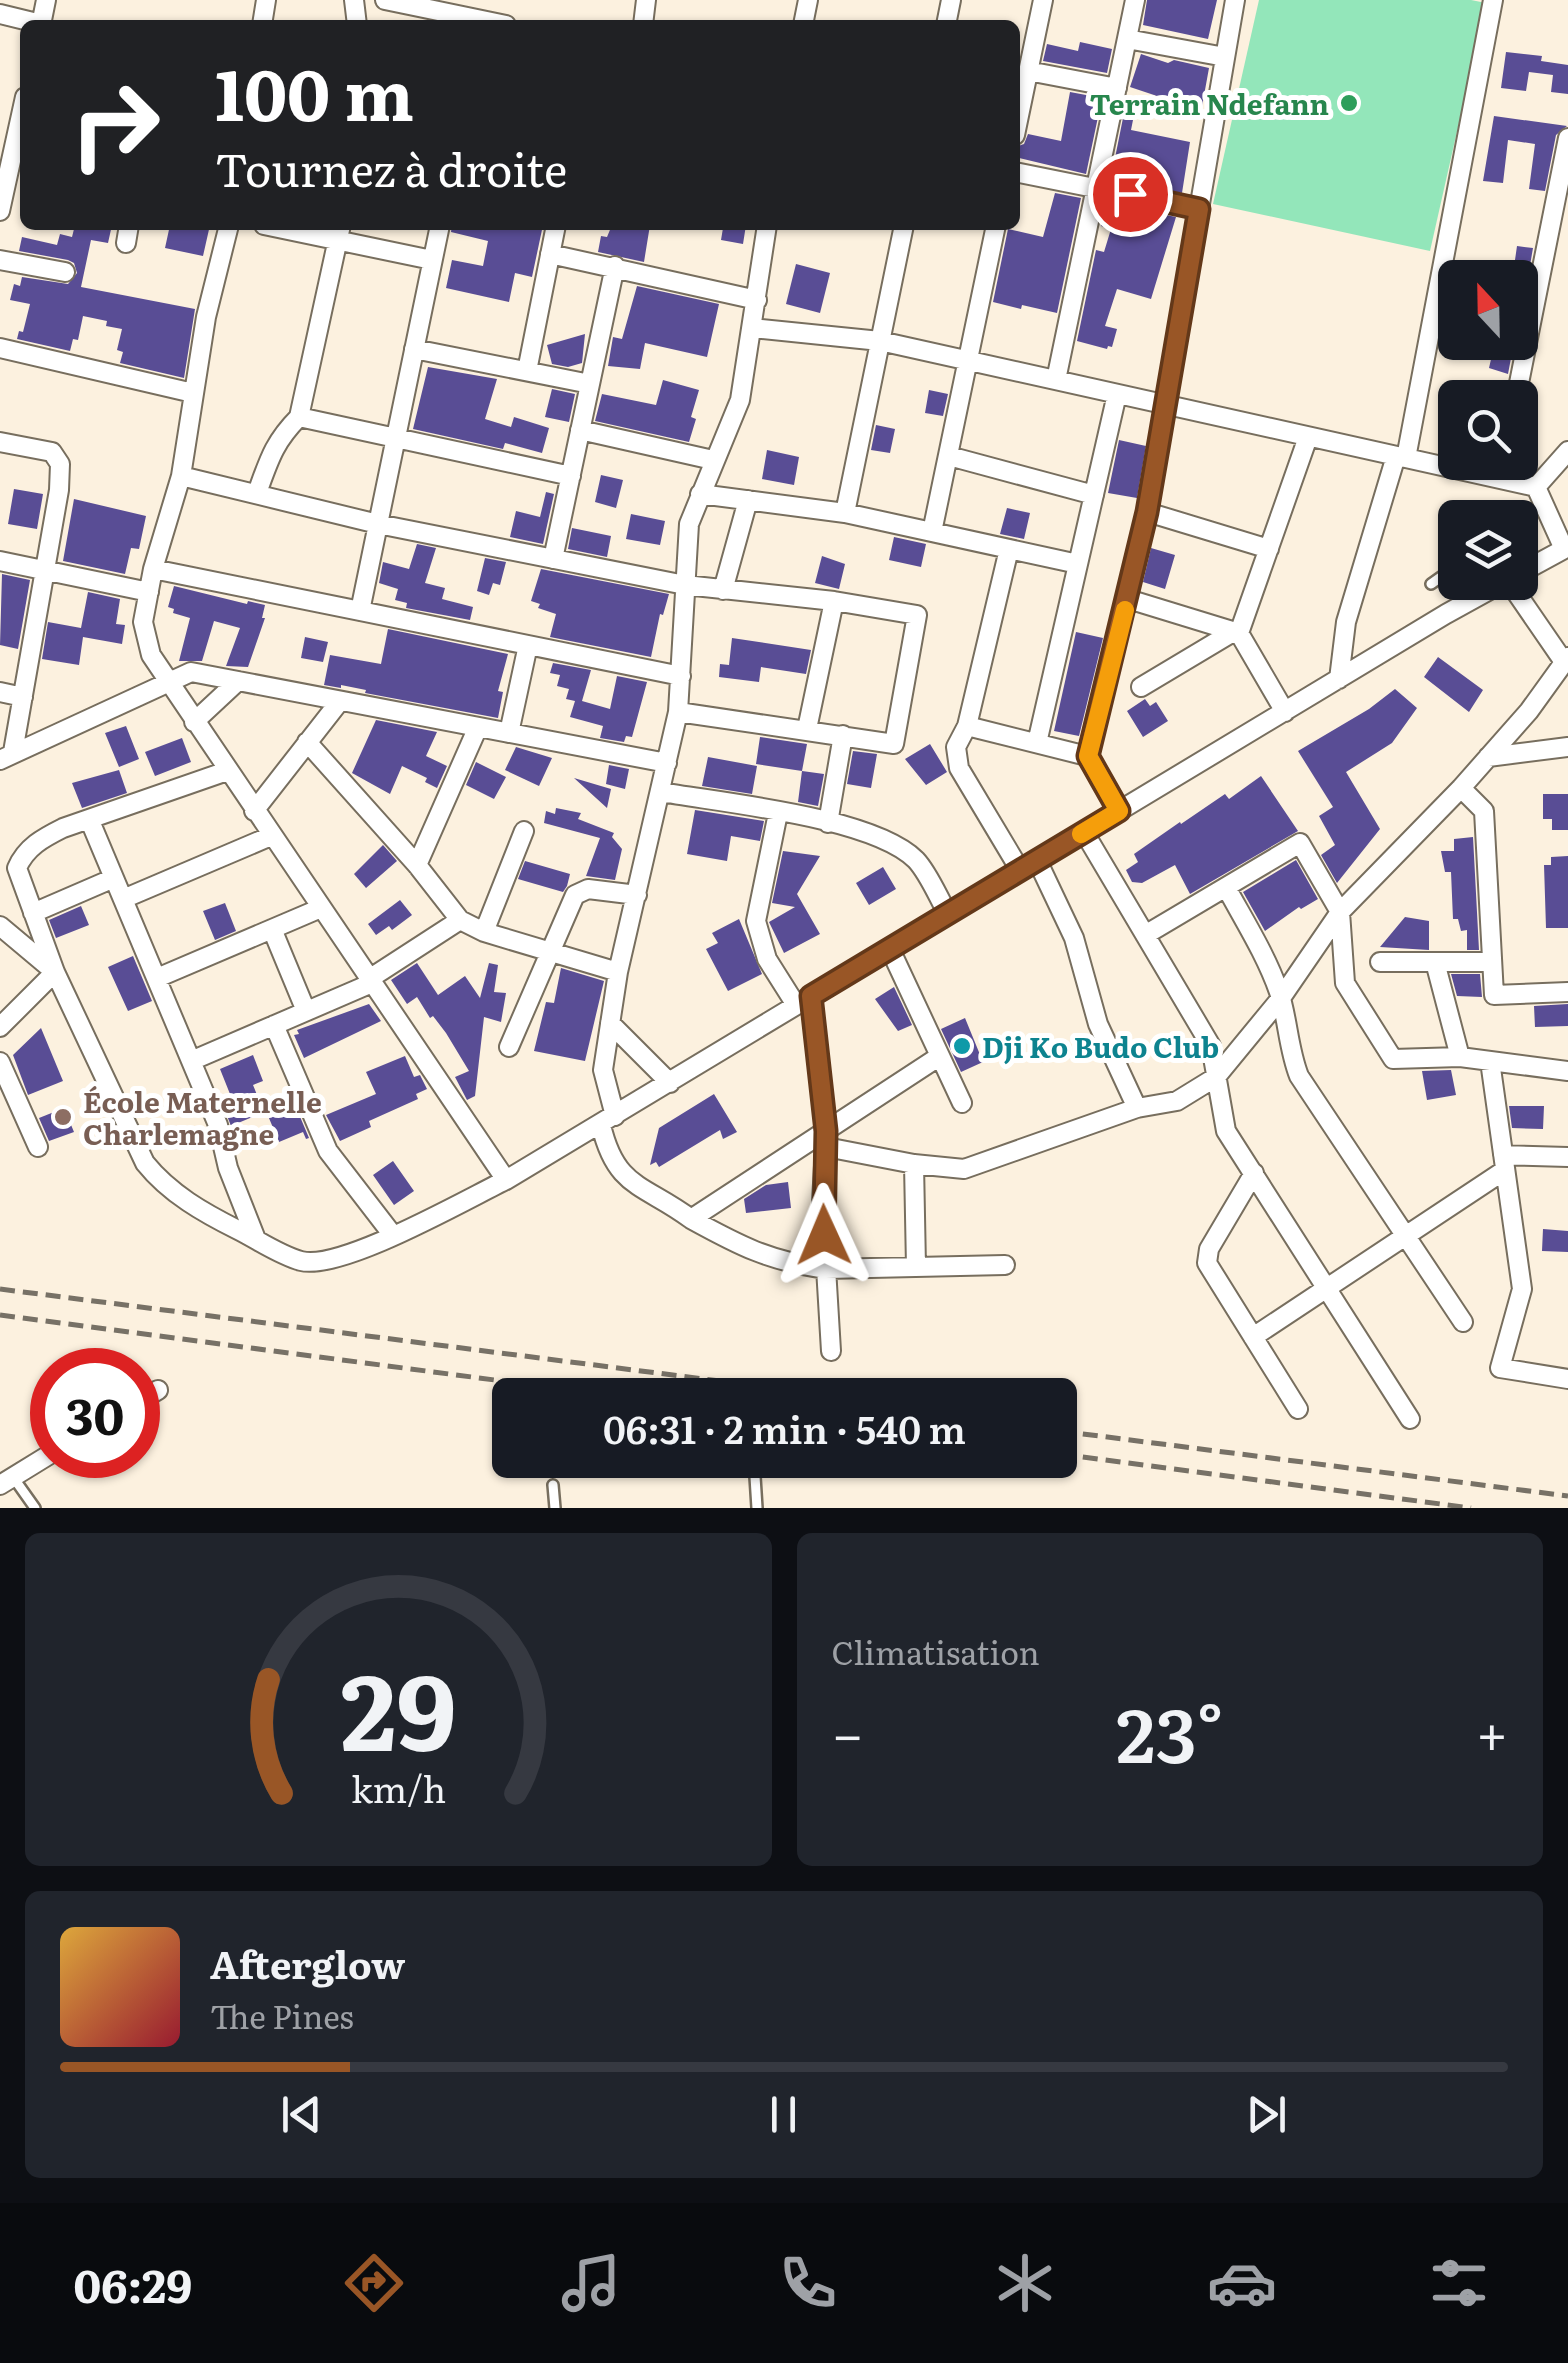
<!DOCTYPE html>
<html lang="fr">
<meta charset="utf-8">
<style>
body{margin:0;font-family:Literata,serif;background:#20242c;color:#f1f3f6;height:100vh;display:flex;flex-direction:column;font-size:38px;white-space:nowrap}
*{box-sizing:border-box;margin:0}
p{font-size:32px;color:#9ea1a6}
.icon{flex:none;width:55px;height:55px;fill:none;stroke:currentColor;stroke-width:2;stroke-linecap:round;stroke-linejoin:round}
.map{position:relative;height:1508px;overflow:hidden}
.side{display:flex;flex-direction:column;gap:25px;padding:25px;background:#0d0f14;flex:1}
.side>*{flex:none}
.guide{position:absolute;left:20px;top:20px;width:1000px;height:210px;border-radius:15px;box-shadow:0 2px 8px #0004;background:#202124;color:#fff;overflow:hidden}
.needle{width:65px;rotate:338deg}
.buttons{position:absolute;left:1438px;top:260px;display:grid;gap:20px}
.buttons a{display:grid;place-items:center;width:100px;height:100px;border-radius:15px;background:#171b24;box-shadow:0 2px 8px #0004;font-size:50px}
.speed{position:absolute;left:30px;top:1348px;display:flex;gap:20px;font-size:50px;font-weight:700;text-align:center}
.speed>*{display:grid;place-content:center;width:130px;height:130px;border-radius:50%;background:#171b24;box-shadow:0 2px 8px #0004;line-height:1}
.speed .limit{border:15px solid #d22;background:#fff;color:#111}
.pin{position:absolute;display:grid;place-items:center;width:85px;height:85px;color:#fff;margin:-42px;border:5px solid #fff;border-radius:50%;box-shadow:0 2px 10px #0007}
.me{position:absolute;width:110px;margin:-55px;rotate:359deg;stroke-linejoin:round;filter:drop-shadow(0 0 8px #0008)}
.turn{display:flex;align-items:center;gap:35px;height:210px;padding:0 30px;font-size:45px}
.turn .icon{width:130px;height:130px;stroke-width:2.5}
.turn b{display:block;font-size:70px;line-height:85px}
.big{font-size:75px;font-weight:600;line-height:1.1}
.side .card{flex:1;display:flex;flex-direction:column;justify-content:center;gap:15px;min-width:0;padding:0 35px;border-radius:15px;background:#20242c}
.side .dial{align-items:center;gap:0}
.dial svg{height:260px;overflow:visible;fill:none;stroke:#363941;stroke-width:7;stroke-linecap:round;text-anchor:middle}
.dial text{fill:#f1f3f6;stroke:none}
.song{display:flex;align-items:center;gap:30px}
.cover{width:120px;height:120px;border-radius:15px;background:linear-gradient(135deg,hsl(40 70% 55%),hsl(350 70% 35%))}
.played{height:10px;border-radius:5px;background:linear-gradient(90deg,#995626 20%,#363941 20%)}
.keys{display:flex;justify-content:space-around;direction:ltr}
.heat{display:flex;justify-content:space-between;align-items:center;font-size:55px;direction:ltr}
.side .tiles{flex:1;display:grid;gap:25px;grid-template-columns:1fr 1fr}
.card:last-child{grid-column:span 2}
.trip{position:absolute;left:492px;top:1378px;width:585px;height:100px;border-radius:15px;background:#171b24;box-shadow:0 2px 8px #0004;font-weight:600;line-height:100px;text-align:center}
.dock{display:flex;height:160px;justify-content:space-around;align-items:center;background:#090b0e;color:#9ea1a6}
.dock .icon{width:70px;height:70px}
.dock .active{color:#995626}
.dock b{font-size:45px;color:#f1f3f6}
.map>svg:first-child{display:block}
.green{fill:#93e6ba}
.building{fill:#594d95}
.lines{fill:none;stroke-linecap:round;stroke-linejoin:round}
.lane-casing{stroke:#776e5e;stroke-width:14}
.street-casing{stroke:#776e5e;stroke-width:22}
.lane{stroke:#fff;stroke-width:9}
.street{stroke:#fff;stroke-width:18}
.rail{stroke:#777166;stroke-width:5;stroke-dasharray:15 8;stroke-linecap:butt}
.route-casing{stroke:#633819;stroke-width:25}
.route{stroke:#995626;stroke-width:18}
.slow{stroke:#f59e0b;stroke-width:18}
.leisure-dot{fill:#2e9e5b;stroke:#fff;stroke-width:4}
.culture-dot{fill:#0f9aa8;stroke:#fff;stroke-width:4}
.education-dot{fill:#8d6e63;stroke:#fff;stroke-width:4}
.labels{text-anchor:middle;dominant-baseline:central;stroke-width:10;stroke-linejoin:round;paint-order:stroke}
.leisure-label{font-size:28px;font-weight:bold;fill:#27864d;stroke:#fff;text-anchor:end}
.culture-label{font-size:28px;font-weight:bold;fill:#0d838f;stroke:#fff;text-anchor:start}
.education-label{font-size:28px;font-weight:bold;fill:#785e54;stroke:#fff;text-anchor:start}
</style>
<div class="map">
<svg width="1568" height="1508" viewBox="0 0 1568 1508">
<rect width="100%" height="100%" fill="#fcf1df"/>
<!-- green -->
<path class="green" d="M1259 0H1471L1486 3 1430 251 1213 204Z"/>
<!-- building -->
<path class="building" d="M1147 0H1217L1208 39 1143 25Z
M1080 42 1112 49 1107 73 1043 61 1047 44 1078 51Z
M1506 52 1542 56 1541 61 1568 65V94L1551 92 1553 75 1529 72 1526 91 1501 88Z
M1141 54 1168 63 1174 60 1209 68 1201 112 1179 108 1178 112 1157 106 1160 97 1130 87Z
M1070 92 1102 98 1086 174 1015 157V147L1024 144 1028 134 1061 141Z
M1494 116 1567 126 1556 135 1545 191 1529 189 1535 144 1508 140 1503 183 1483 181Z
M1123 118 1133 120 1131 130 1190 142 1182 193 1166 190 1167 184 1112 173Z
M1055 193 1081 198 1057 313 1022 305 1021 309 993 302 1008 229 1043 237Z
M1106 203 1176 217 1151 299 1117 289 1105 326 1117 329 1112 347 1108 346 1107 349 1077 341 1096 250 1104 252 1111 229 1101 226Z
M75 225H112L108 243 91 240 81 287 195 309 184 378 120 363 123 352 117 350 122 329 106 326 107 321 83 316 78 340 73 339 70 351 17 339 19 331 23 332 30 304 10 300 14 284 20 286 22 277 68 284 77 273 74 263 68 260 19 251 22 237 57 245 60 234 72 237Z
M170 225H210L203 256 165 248Z
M452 225H543L532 277 515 273 509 302 446 288 452 260 483 266 488 241 451 232Z
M612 225H650L644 262 598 252 601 236 607 237Z
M727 225H746L743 244 721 240 723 228 727 229Z
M1517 246 1533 248 1528 277 1513 274Z
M796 264 830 273 820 313 786 304Z
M637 286 719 304 707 357 645 343 640 369 608 366 613 337 622 339Z
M585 334 582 363 568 367 552 364 547 345Z
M1495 342H1514L1508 374 1489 368Z
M428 367 497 379 485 419 511 427 514 417 549 428 542 453 505 443 503 449 413 429Z
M663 380 699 390 691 417 696 419 689 442 595 421 602 394 656 405Z
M552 389 575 394 569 422 545 417Z
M929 390 948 394 943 416 925 413Z
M876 425 895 429 890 453 871 450Z
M1119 440 1146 446 1137 498 1108 493Z
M767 450 799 457 794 485 762 479Z
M601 475 623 480 616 508 595 502Z
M14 489 43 494 37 529 8 524Z
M546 492 554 494 543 544 510 537 516 511 540 517Z
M74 499 146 516 139 549 131 548 125 574 63 561Z
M1007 508 1030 513 1024 539 1000 534Z
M631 514 665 521 660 545 626 539Z
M572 528 611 536 607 557 568 549Z
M894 537 926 544 921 567 889 560Z
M417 544 436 548 425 583 445 588 442 599 473 607 470 620 406 608 407 603 395 600 398 589 379 583 383 562 409 569Z
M1151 548 1175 555 1165 589 1143 582Z
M822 556 845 564 839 589 815 583Z
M485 558 506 562 500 585 493 583 489 595 477 591Z
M541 569 669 594 663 615 660 614 651 657 550 637 556 614 538 608 540 604 531 601Z
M2 574 30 580 18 649 0 645Z
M174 586 247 604 248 601 265 605 262 618H265L248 667 226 666 240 628 214 621 202 661H179L190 618 173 613 174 609 168 607Z
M88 592 120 599 116 624 125 625 122 644 83 637 79 665 42 659 48 622 81 628Z
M388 629 508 654 498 691 503 692 498 718 365 693 366 690 341 685V688L324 685 330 655 381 664Z
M1076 632 1103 638 1079 736 1054 731Z
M305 637 328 642 323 662 301 658Z
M732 638 811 650 806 674 761 667 759 682 719 677 720 664 729 665Z
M1438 657 1483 690 1469 712 1424 677Z
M553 663 591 670 582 701 610 709 617 676 647 682 632 737 626 736 624 742 600 738 603 726 570 717 575 701 566 699 569 689 557 686 560 675 550 673Z
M1395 689 1417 708 1392 743 1346 772 1380 829 1337 883 1321 855 1335 845 1319 816 1333 807 1298 751 1369 709Z
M1145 699 1150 706 1156 702 1168 721 1143 737 1127 711Z
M376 720 437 732 426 756 447 766 437 788 425 782 427 778 402 766 390 794 352 773Z
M126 726 139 759 119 767 105 733Z
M760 737 807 744 802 771 756 764Z
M182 738 191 762 155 776 145 752Z
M930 744 947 772 926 785 905 759Z
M516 747 552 758 539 786 505 770Z
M853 751 877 754 871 788 847 784Z
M708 757 757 766 752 794 702 786Z
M476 762 506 777 494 799 466 785Z
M609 765 629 769 625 789 606 784Z
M119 770 127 793 82 808 72 783Z
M802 771 824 774 818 806 798 802Z
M1261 776 1298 831 1190 894 1175 865 1142 883 1132 882 1126 870 1138 862 1134 854 1180 822 1181 824 1225 794 1229 799Z
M574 778 611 789 607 808Z
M1543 794H1568V830H1552V819H1543Z
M556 808 581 813 578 819 614 833 612 837 622 849 615 880 586 876 600 838 544 823 546 811 555 814Z
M695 810 764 821 760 841 731 836 727 861 687 854Z
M1473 837 1479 950H1467V930L1461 931 1458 919H1453L1451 872H1445L1441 851H1454V839Z
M383 845 397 861 366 888 354 874Z
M783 851 820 856 797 894 820 934 784 953 769 922 795 907 772 903Z
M1568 856V928H1546L1544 865H1551V857Z
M1296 860 1318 899 1301 909 1299 907 1265 931 1243 892Z
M525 861 570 874 567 886 563 892 518 879Z
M883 867 896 889 869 905 856 883Z
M400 900 412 915 392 930 389 926 376 935 368 924Z
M225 903 236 931 215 940 203 911Z
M81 906 89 925 56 938 49 920Z
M1405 917 1429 921V950L1380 947Z
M739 919 762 974 728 991 706 949 718 943 712 933Z
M133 956 152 1001 128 1011 108 967Z
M417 963 438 995 465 976 480 998 489 963 498 965 494 992 506 993 501 1022 484 1017 475 1096 467 1100 455 1077 469 1071 446 1033 433 1016 430 1018 417 997 407 1004 391 980Z
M561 968 604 981 585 1061 534 1051 546 1002 554 1003Z
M1451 974H1480L1482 997 1457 996Z
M894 987 912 1025 898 1031 875 999Z
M369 1004 381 1021 304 1058 294 1035 299 1034 297 1030Z
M1568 1004V1026L1535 1027 1534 1006Z
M965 1018 983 1062 961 1072 941 1029Z
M41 1028 63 1081 28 1095 13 1055Z
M253 1055 263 1081 253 1085 264 1112 231 1126 222 1103 232 1099 220 1069Z
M405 1056 414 1077 420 1075 427 1089 416 1094 418 1099 369 1121 371 1127 340 1141 326 1115 376 1094 366 1072Z
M1451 1070 1456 1095 1427 1100 1422 1071Z
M714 1094 737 1132 723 1139 720 1130 659 1167 656 1162 650 1165 659 1128Z
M293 1100 309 1138 306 1139 303 1132 279 1142 266 1111Z
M1509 1106H1544L1543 1129 1512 1128Z
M64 1108 74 1132 49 1141 39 1118Z
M393 1161 414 1191 394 1205 373 1175Z
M788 1182 791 1208 746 1213 744 1199 766 1185Z
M1543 1229 1568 1231V1252L1542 1251Z"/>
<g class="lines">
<!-- lane casing -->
<g class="lane-casing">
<path id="lane" d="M1431 584 1455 567
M754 1461 757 1508
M13 1477 35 1508
M553 1485 555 1508"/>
</g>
<!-- street casing -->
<g class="street-casing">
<path id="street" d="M354 0 357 25
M385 0 506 25
M0 14 41 24
M41 25 46 0
M262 25 266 0
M643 25 646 0
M803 25 808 0
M946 25 951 0
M1127 39 1225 57
M1028 71 1117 88
M1015 135 1043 0
M1015 172 1199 209
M0 211 25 97
M229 225 206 317 181 476 153 569 143 622 151 655 506 1180
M264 225 432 260
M126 243 129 225
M550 254 757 300
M0 260 65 272
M752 328 880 341 1536 487
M0 348 193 393
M414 349 590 384
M527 371 556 225
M1056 380 1135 0
M1516 398 1568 138
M299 417 341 225
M580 430 713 460
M0 442 52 452 60 464 59 490 13 752
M949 456 1094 495
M1406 458 1493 0
M181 476 378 524 685 585 834 601 917 615 894 744 678 712
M1536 487 1564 549
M1536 487 1568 451
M257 493C269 460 274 442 299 417L571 476
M700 494 845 513 1078 564
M1147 512 1269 549
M845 513 904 225
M932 532 996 225
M553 559 615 266
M0 561 149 592
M153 569 681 676
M1520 573 1568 547
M1509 582 1564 662H1568
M723 590 748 500
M1128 599 1239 633 1285 712
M360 611 440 225
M1239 633 1308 437
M1339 679 1346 622 1396 456
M1141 687 1233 632
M0 692 23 697
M194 722 238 681
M967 726 1009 549
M807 729 834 601
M509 733 528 645
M307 742 417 865 460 920 484 932 618 972
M1037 743 1117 394
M1488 757 1568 747
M0 760 191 672 667 763
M227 771 63 828C43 838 26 847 17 868L55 972 145 1163C170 1194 204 1213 238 1230 258 1240 279 1255 301 1261 341 1271 465 1200 506 1180L1446 614 1504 582
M1461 788 1484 811 1494 995 1568 992
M661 792C723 803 873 817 916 860 929 874 938 897 948 914
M254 811 340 701
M1119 811 1087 756 1147 512 1235 0
M778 813 756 921 767 959 796 1005
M90 821 218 1125 228 1168 256 1239
M828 823 843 735
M1084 832 1211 1046 1226 1131 1410 1419
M1037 860 1074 938 1098 1024 1137 1108
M417 865 478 727
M1020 870 959 768 956 747 967 726 1087 756
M1226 887C1245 922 1266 955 1279 992 1288 1019 1288 1048 1299 1076L1463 1322
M123 899 271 836
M33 913 114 878
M0 926 55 972 0 1027
M272 929 306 1011
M484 932 524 831
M1145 935 1300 843 1340 912 1345 983 1393 1059 1460 1057 1568 1071
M890 949 962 1103
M1380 962H1492
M1435 962 1460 1057
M157 978 321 908
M369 979 460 920
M811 996 826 1131 822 1201 831 1351
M610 1023 670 1083
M274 1025 328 1151 392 1234
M509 1047 575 895 588 889 637 895
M191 1061 372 983
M1490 1061 1522 1289 1500 1368 1568 1379
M0 1062 38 1147
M615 1116 603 1070 618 972 678 712 689 524 740 400 767 225
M601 1125C616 1189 644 1184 691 1219L940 1056
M826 1147 914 1164 964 1169 1137 1108 1177 1101 1216 1077 1281 998 1340 912 1461 788 1529 711 1568 657
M1503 1155 1568 1157
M914 1164 916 1267
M1254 1173 1209 1249 1207 1263 1298 1409
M691 1219C740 1246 769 1261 826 1269L1005 1265
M1253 1337 1505 1170
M138 1402 158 1390
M0 1485 52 1453"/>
</g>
<!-- lane -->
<use href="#lane" class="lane"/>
<!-- street -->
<use href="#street" class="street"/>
<!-- rail -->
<path class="rail" d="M0 1289 829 1395
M0 1315 609 1395
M1060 1431 1568 1496
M1060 1454 1471 1508"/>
</g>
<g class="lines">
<!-- route casing -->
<g class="route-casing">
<path id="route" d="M824 1235 826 1131 811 996 1119 811 1088 756 1147 512 1199 209 1130 194"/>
</g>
<!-- route -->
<use href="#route" class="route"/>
<!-- slow -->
<path class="slow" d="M1081 834 1119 811 1088 756 1125 610"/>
</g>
<!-- markers -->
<circle class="leisure-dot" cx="1349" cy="103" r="10"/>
<circle class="culture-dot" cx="962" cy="1046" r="10"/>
<circle class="education-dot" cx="63" cy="1117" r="10"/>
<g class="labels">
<!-- leisure labels -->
<g class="leisure-label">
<text x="1329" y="103">Terrain Ndefann</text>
</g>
<!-- culture labels -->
<g class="culture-label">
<text x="982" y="1046">Dji Ko Budo Club</text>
</g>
<!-- education labels -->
<g class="education-label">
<text x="83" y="1101">École Maternelle<tspan x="83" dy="32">Charlemagne</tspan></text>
</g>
</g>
</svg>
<div class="buttons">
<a><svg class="needle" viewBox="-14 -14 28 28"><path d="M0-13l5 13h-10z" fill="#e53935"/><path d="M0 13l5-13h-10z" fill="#9ea1a6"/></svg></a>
<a><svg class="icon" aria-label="search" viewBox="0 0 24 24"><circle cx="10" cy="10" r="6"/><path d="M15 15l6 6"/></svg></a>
<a><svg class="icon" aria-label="layers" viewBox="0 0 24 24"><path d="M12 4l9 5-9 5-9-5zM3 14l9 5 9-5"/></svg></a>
</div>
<div class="speed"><div class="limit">30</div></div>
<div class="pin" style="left:1130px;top:194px;background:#d93025"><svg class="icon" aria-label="arrive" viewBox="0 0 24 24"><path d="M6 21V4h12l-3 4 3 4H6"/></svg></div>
<svg class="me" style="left:824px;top:1235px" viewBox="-20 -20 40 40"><path d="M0-17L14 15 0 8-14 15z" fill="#995626" stroke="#fff" stroke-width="4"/></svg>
<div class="trip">06:31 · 2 min · 540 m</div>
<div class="guide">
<div class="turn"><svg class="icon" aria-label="right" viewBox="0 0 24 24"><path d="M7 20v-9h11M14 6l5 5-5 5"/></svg><div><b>100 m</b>Tournez à droite</div></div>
</div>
</div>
<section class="side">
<div class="tiles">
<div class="card dial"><svg viewBox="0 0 100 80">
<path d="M14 69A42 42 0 1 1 86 69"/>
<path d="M14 69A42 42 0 0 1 10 34" stroke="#995626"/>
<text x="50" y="56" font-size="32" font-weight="700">29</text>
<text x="50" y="72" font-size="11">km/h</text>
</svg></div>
<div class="card"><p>Climatisation</p>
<div class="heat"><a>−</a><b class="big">23°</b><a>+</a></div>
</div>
<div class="card">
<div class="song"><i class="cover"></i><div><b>Afterglow</b><p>The Pines</p></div></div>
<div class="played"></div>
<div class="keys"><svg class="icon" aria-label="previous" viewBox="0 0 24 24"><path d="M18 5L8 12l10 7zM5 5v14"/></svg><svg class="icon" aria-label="pause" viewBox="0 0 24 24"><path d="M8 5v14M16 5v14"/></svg><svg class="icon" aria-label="next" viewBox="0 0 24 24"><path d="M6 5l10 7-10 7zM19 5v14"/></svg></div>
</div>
</div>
</section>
<nav class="dock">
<b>06:29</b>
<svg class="icon active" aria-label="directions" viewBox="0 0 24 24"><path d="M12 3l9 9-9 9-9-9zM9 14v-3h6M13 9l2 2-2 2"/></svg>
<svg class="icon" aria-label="music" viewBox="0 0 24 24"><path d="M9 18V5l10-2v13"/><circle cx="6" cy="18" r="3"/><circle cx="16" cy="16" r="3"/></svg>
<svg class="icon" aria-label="phone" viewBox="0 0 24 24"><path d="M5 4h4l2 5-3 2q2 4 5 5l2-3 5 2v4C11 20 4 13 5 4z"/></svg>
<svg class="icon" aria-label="climate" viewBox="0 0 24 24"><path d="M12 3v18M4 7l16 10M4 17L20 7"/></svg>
<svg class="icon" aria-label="car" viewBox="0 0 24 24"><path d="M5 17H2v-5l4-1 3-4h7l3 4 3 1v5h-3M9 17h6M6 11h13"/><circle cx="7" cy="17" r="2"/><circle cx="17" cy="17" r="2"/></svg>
<svg class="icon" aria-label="filters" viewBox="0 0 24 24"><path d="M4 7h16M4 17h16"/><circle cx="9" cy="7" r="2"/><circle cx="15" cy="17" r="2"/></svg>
</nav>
